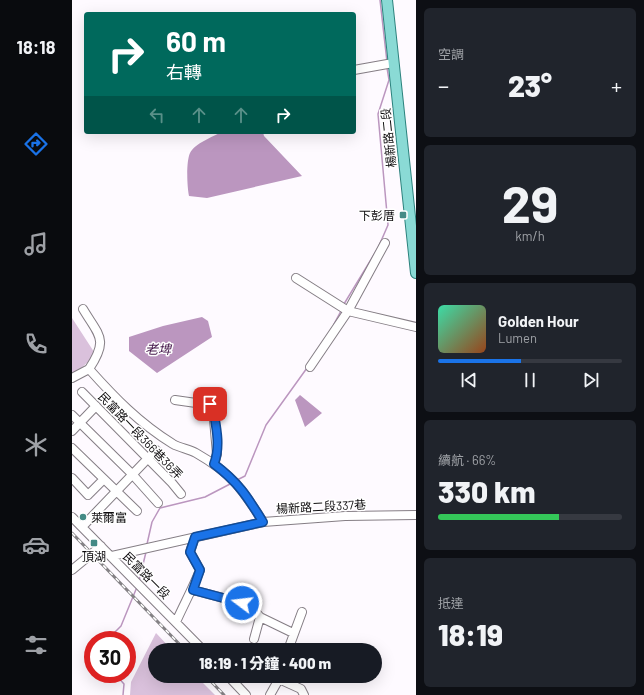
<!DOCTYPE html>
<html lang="zh-TW">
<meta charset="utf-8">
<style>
body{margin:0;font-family:Barlow,"Noto Sans TC",sans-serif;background:#20242c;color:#f1f3f6;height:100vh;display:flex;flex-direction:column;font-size:15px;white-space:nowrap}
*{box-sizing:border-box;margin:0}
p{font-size:13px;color:#9ea1a6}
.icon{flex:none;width:22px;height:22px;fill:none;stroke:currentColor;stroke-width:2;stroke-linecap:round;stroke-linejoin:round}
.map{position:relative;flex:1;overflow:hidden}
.panel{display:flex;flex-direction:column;gap:8px;padding:8px;background:#0d0f14;width:228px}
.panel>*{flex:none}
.banner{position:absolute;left:12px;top:12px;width:272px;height:122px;border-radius:4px;box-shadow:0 4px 16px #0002;background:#00695c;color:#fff;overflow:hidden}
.speed{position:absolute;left:12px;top:631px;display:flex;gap:8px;font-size:20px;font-weight:700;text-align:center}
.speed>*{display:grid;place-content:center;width:52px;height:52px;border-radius:50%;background:#171b24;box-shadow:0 4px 16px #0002;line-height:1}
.speed .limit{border:6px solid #d22;background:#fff;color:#111}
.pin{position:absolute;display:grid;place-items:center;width:34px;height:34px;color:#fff;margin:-17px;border-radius:8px;box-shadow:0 2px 6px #0006}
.me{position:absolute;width:44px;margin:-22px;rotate:285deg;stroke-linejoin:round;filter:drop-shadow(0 0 3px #0008)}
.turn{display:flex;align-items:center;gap:14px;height:84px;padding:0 16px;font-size:18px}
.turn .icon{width:52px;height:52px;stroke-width:2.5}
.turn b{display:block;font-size:28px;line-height:34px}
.lanes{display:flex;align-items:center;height:38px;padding:0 16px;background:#0003;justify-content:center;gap:20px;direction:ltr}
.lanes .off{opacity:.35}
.big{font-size:30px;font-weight:800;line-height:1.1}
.panel .widget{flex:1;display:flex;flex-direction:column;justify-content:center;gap:6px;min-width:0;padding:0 14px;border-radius:6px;background:#20242c}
.panel .dial{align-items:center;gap:0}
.dial b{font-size:52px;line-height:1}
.song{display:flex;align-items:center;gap:12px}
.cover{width:48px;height:48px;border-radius:6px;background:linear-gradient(135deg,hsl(160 70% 55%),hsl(20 70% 35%))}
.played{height:4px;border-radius:2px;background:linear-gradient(90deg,#1a73e8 45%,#363941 45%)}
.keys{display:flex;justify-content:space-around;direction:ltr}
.heat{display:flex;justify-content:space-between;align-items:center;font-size:22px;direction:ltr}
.charge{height:6px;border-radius:3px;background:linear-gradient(90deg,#34c759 66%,#363941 0)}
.trip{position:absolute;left:76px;top:643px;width:234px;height:40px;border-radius:20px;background:#171b24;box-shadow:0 4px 16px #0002;font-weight:800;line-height:40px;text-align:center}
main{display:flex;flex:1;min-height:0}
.menu{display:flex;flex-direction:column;width:72px;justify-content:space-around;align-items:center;background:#090b0e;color:#9ea1a6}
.menu .icon{width:28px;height:28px}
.menu .selected{color:#1a73e8}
.menu b{font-size:18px;color:#f1f3f6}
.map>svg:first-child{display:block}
.green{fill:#dac1dc}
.water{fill:#bb96bf}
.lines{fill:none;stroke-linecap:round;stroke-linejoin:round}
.stream{stroke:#bb96bf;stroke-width:1.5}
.minor-casing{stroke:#857e85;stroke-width:10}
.major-casing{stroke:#2c827d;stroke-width:12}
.minor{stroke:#fff;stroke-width:8}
.major{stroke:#8adad5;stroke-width:10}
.rail-casing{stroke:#848185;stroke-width:3}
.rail{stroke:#fff;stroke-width:1.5;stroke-dasharray:4.5;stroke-linecap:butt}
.route-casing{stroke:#114b97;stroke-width:10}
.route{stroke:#1a73e8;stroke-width:7}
.poi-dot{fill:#448b86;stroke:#fff;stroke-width:1.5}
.labels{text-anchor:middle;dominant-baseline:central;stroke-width:3;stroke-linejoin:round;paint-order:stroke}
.street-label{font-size:12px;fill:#0e0c0e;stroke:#fff}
.poi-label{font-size:12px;fill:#0e0c0e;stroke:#fff;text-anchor:end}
.water-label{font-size:13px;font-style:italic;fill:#431549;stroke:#fff}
</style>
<main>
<nav class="menu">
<b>18:18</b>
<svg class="icon selected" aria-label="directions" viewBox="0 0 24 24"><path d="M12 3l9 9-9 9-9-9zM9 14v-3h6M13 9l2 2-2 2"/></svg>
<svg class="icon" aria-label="music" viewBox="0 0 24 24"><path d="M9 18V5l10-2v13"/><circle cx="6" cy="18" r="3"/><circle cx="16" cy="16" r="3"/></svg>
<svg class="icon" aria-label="phone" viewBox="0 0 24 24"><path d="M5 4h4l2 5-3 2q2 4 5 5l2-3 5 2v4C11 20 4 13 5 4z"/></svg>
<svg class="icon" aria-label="climate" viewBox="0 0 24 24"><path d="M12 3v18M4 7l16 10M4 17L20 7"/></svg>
<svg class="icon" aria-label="car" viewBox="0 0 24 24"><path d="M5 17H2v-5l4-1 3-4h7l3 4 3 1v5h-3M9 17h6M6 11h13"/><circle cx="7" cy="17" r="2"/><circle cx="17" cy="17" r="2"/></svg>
<svg class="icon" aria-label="filters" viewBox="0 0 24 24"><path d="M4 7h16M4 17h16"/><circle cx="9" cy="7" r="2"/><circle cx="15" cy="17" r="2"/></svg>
</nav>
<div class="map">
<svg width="344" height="695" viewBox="0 0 344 695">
<rect width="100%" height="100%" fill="#fefaff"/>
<!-- green -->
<path class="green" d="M0 318 24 355 0 376Z
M84 633 100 650H83V676H124L143 695H58L59 682Z"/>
<!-- water -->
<path class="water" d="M149 132H191L192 136 230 176 135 198 117 196C115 186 114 162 118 153 123 143 141 137 149 132Z
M130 317 136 321 140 337 85 373 57 351V337L91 326Z
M228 395 250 413 233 427 223 400Z"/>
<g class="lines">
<!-- stream -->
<path class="stream" d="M308 0 315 62
M272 304 306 248 316 225 306 114 317 80 315 68
M262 324 270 309
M165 480 173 476 194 425 235 368
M75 544 80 522 88 508 133 497 160 483
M67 581 74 552
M35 640 49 626 65 587
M43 674 52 684 51 695"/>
<!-- minor casing -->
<g class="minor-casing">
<path id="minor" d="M282 70 321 63
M224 278 276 311 344 327
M11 309C27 336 37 339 17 369 43 398 67 423 101 444 108 448 117 449 124 453 159 473 170 488 191 522
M238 367 276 311 313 243
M0 378 17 369
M10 392 100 483 109 494
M103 400 138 405 141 408 145 454 142 464
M0 415 60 474 86 503
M0 431 24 406
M0 448 65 511
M0 478 16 495 32 479
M0 517 131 650
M10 527 84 450
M40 556 191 522 273 516 344 515
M0 570 29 546
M121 590 170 603 181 609 188 617 221 633
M104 622C112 604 121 588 128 570L118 552 123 537
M182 639 188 617
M216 650 230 612
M156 676 174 695
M208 676 207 679 229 689 232 695
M198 695 207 679"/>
</g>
<!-- major casing -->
<g class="major-casing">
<path id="major" d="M315 0 344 273"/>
</g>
<!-- minor -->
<use href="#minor" class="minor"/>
<!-- major -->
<use href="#major" class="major"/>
<!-- rail casing -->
<g class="rail-casing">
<path id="rail" d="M0 533 113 650
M134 676 152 695"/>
</g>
<!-- rail -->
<use href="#rail" class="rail"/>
</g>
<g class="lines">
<!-- route casing -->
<g class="route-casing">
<path id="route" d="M138 404 141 408C144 426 149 446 142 464 166 482 175 496 191 522L123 537 118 552 128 570 121 590 170 603"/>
</g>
<!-- route -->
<use href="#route" class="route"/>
</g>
<!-- markers -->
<g class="poi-dot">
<rect x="327" y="211" width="8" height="8" rx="2"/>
<circle cx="11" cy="517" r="4"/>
<rect x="18" y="539" width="8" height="8" rx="2"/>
</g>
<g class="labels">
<!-- street labels -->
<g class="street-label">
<text transform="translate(316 138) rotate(-96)">楊新路二段</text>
<text transform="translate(69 435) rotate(46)">民富路一段366巷36弄</text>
<text transform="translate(249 506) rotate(-3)">楊新路二段337巷</text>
<text transform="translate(75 575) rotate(45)">民富路一段</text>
</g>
<!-- poi labels -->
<g class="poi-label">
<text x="323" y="215">下彭厝</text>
<text x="19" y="517" text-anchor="start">萊爾富</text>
<text x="22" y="556" text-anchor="middle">頂湖</text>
</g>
<!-- water labels -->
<g class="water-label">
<text x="86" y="349">老埤</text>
</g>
</g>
</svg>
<div class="speed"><div class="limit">30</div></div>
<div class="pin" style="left:138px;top:404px;background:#d93025"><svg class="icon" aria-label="arrive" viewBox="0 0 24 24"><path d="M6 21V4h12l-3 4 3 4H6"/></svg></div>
<svg class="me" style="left:170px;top:603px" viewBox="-20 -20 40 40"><circle r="17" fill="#1a73e8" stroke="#fff" stroke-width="3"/><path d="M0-11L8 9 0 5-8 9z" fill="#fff"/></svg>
<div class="trip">18:19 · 1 分鐘 · 400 m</div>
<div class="banner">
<div class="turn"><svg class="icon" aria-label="right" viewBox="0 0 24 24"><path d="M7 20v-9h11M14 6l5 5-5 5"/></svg><div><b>60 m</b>右轉</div></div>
<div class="lanes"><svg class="icon off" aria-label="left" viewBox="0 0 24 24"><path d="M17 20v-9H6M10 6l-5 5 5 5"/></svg><svg class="icon off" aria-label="ahead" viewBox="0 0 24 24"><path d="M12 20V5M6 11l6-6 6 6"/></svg><svg class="icon off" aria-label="ahead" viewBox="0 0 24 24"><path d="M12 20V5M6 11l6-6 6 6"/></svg><svg class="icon" aria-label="right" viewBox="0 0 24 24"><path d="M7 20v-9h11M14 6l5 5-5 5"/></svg></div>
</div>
</div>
<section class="panel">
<div class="widget"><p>空調</p>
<div class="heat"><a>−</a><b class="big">23°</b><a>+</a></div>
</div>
<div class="widget dial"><b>29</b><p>km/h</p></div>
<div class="widget">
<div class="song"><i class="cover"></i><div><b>Golden Hour</b><p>Lumen</p></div></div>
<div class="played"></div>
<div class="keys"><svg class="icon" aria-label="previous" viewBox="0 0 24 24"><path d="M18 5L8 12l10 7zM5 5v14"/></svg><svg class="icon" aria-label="pause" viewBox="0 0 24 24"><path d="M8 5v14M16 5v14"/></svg><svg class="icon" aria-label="next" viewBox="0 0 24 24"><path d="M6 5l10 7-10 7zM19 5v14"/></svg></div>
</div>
<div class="widget"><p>續航 · 66%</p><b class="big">330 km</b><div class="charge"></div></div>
<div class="widget"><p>抵達</p><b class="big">18:19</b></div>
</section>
</main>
